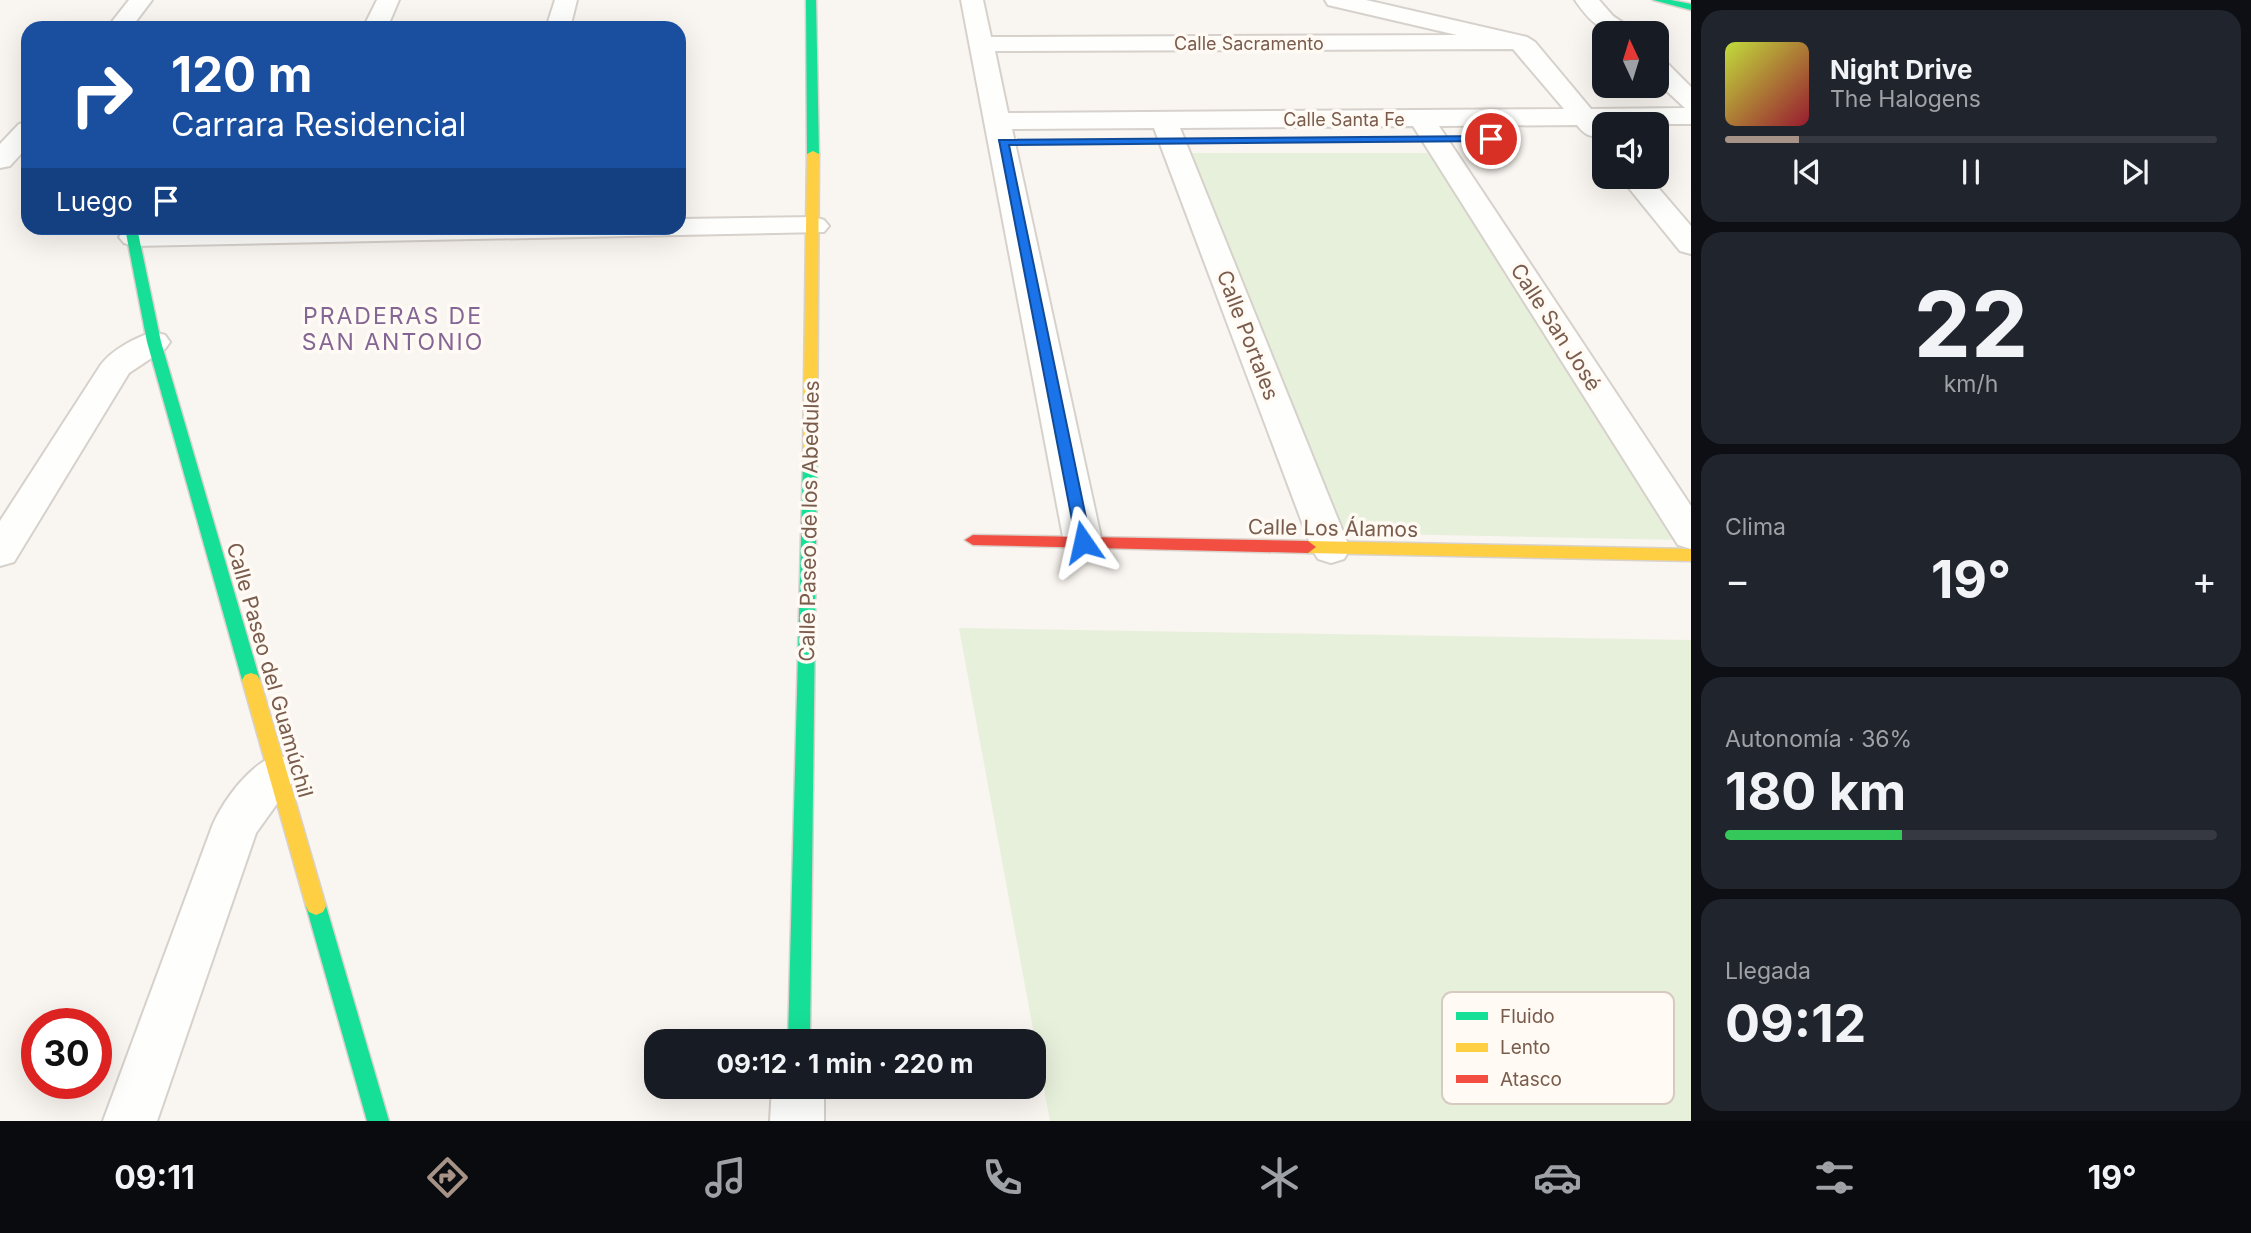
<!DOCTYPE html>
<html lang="es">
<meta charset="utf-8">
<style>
body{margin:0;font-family:Inter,sans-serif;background:#20242c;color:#f1f3f6;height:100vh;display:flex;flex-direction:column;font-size:26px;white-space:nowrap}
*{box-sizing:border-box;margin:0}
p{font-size:23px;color:#9ea1a6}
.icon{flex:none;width:38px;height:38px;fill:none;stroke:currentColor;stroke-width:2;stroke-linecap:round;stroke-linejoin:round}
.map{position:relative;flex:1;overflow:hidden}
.sheet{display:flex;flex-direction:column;gap:10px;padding:10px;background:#0d0f14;width:560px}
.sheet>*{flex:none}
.guide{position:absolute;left:21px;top:21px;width:665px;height:214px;border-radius:21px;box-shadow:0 7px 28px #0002;background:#1a4fa0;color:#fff;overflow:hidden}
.needle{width:46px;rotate:356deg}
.buttons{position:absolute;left:1592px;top:21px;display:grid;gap:14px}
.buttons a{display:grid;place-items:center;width:77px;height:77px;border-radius:14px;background:#171b24;box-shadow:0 7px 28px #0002;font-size:35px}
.speed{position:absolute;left:21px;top:1008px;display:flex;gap:14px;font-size:35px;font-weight:700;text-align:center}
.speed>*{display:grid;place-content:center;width:91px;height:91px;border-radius:50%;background:#171b24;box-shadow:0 7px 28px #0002;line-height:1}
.speed .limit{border:10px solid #d22;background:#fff;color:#111}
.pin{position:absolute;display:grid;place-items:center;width:60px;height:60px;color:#fff;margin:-30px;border:4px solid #fff;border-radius:50%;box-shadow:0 2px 7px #0007}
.me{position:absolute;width:77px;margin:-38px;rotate:349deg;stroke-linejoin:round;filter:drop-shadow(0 0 5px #0008)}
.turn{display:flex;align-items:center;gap:24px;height:147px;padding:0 35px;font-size:32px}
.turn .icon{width:91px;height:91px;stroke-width:2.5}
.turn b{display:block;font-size:49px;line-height:60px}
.then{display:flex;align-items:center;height:66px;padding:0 35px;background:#0003;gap:14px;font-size:26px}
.big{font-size:52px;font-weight:700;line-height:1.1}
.sheet .tile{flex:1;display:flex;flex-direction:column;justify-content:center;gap:10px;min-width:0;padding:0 24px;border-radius:21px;background:#20242c}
.sheet .dial{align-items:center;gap:0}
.dial b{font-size:91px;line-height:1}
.song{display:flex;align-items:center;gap:21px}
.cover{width:84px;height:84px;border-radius:10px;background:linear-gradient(135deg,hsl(70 70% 55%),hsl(350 70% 35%))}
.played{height:7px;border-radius:4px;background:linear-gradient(90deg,#a69286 15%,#363941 15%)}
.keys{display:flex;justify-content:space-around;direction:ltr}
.heat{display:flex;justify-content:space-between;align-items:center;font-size:38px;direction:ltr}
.charge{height:10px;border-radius:5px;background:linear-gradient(90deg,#34c759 36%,#363941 0)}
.trip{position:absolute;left:644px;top:1029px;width:402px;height:70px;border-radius:21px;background:#171b24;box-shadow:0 7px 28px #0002;font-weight:700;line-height:70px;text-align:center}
.tabs{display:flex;height:112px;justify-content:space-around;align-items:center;background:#090b0e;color:#9ea1a6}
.tabs .icon{width:49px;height:49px}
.tabs .current{color:#a69286}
.tabs b{font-size:32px;color:#f1f3f6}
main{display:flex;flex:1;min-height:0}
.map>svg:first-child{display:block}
.green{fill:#e7f0db}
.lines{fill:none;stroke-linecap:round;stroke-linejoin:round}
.street-casing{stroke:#d7d1cb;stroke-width:4}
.fast-casing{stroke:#d9d2cb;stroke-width:3}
.slow-casing{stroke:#d9d2cb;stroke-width:3}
.jam-casing{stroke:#d9d2cb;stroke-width:3}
.street{fill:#fefefd;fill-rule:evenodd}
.fast{fill:#16e098;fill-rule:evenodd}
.slow{fill:#ffcf43;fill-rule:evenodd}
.jam{fill:#f24e42;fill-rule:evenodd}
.route{fill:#1a73e8;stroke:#114b97;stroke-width:2}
.labels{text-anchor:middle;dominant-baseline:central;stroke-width:7;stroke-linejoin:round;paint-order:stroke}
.far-street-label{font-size:18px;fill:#7a5c4d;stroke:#fffaf3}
.street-label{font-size:21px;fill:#7a5c4d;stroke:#fffaf3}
.neighbourhood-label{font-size:23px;letter-spacing:2px;fill:#846695;stroke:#fffaf3}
.key{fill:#fffaf3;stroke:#d7cbc1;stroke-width:2}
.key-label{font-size:19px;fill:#7a5c4d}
</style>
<main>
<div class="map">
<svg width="1691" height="1121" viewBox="0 0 1691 1121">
<rect width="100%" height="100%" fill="#f9f5f0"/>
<!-- green -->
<path class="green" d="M1191 153H1430L1684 540 1337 533Z
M959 628 1691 640V1121H1050Z"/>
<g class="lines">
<!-- street casing -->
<g class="street-casing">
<path id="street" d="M129 0H152L131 28H107Z
M377 0H399L387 28H363Z
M555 0H577L570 28H546Z
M961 0H983L991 37 1457 35 1328 5 1325 0H1366L1527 37 1535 42 1591 109 1685 108 1657 82V60L1666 62 1691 87V124H1605L1603 135C1590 138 1585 135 1577 125L1439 126 1691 506V549L1678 545 1413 126 1180 128 1350 549 1344 559 1331 563 1318 559 1312 549 1154 128 1012 129 1102 542 1096 552 1083 555 1070 552 1064 542ZM1513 49 1564 109 1008 113 995 51Z
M1575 0H1599L1613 16 1638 33C1605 34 1594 28 1575 0Z
M28 122V146L10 166 0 168V144L19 124Z
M1620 177H1649L1691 226V254L1680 251Z
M814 217 824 220 829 226 824 232 134 246 124 243 119 237 124 231 134 228H679V219Z
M154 332 165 335 170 342 165 349 129 373 14 562 0 566V521L100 366C111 350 136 337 154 332Z
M277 755 293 760 299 773 256 833 157 1121H103L213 824C225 798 250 764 277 755Z
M772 1087H824V1121H770Z"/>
</g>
<!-- fast casing -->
<g class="fast-casing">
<path id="fast" d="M806 0H816L819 154 813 157 807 154Z
M1653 0H1671L1691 4V10Z
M125 228H137L161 342 260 680 257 685H245L242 680 147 342Z
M810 455 817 460 810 1041H788L803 460Z
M316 897 323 900 326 906 389 1121H367L306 906 309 900Z"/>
</g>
<!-- slow casing -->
<g class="slow-casing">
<path id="slow" d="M813 151 819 154 817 460 810 465 803 460 807 154Z
M1308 541 1691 549V561L1308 553 1300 547Z
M251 673 257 675 260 680 326 906 323 912 316 915 309 912 306 906 242 680 245 675Z"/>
</g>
<!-- jam casing -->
<g class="jam-casing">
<path id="jam" d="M973 535 1308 541 1316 547 1308 553 973 545 965 540Z"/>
</g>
<!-- street -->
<use href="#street" class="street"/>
<!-- fast -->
<use href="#fast" class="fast"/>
<!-- slow -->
<use href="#slow" class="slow"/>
<!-- jam -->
<use href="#jam" class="jam"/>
</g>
<!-- route -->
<path class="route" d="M1491 136 1495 137V141L1009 145 1091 542 1083 548 1077 546 999 140Z"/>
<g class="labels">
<!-- far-street labels -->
<g class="far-street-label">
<text x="1249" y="43">Calle Sacramento</text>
<text x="1344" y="119">Calle Santa Fe</text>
</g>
<!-- street labels -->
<g class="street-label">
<text transform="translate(1556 327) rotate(57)">Calle San José</text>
<text transform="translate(1248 335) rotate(69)">Calle Portales</text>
<text transform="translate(809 521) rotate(-89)">Calle Paseo de los Abedules</text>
<text transform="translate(1333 528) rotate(1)">Calle Los Álamos</text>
<text transform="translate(270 670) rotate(74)">Calle Paseo del Guamúchil</text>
</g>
<!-- neighbourhood labels -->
<g class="neighbourhood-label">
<text x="393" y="316">PRADERAS DE<tspan x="393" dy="26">SAN ANTONIO</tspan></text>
</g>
</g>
<!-- legend -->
<rect x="1442" y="992" width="232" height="112" rx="10" class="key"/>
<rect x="1456" y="1012" width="32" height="8" fill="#16e098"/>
<rect x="1456" y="1043" width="32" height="9" fill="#ffcf43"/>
<rect x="1456" y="1075" width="32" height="8" fill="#f24e42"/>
<g class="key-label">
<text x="1500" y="1023">Fluido</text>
<text x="1500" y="1054">Lento</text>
<text x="1500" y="1086">Atasco</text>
</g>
</svg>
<div class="buttons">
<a><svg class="needle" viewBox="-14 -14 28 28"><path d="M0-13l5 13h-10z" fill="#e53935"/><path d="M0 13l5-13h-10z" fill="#9ea1a6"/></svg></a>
<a><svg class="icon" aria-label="sound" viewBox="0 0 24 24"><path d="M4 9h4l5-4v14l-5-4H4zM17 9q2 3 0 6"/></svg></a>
</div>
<div class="speed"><div class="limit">30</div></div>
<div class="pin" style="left:1491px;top:139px;background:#d93025"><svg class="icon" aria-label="arrive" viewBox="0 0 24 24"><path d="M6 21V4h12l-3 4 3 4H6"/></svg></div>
<svg class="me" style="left:1083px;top:542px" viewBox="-20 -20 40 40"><path d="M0-17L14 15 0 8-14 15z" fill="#1a73e8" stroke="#fff" stroke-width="4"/></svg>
<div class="trip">09:12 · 1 min · 220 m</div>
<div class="guide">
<div class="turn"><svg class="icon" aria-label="right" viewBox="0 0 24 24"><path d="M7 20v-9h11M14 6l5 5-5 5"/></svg><div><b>120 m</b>Carrara Residencial</div></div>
<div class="then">Luego<svg class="icon" aria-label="arrive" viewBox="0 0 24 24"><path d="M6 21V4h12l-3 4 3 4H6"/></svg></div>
</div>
</div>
<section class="sheet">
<div class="tile">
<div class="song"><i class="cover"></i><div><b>Night Drive</b><p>The Halogens</p></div></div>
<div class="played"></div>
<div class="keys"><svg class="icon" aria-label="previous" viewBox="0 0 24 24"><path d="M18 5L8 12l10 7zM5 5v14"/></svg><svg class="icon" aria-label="pause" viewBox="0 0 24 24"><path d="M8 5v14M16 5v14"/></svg><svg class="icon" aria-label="next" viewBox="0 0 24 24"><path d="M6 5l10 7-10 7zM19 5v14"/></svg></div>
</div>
<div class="tile dial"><b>22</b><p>km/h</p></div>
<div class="tile"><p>Clima</p>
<div class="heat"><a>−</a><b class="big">19°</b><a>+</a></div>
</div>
<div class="tile"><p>Autonomía · 36%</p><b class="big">180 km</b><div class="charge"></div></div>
<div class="tile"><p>Llegada</p><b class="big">09:12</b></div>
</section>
</main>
<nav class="tabs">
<b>09:11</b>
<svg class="icon current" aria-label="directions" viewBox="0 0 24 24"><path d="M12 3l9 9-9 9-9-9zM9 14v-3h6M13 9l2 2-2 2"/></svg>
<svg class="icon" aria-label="music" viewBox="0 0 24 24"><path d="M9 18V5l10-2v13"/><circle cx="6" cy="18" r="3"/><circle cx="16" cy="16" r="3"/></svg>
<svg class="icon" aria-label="phone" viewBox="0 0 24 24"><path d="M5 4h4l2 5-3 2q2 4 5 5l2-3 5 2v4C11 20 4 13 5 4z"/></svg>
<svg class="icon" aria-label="climate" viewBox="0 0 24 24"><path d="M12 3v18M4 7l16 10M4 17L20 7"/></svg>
<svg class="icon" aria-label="car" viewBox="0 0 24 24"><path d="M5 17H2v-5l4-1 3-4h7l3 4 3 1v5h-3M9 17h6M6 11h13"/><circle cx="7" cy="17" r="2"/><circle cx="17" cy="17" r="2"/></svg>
<svg class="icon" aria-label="filters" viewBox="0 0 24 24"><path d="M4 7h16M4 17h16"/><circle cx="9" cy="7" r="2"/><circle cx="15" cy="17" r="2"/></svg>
<b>19°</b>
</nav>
